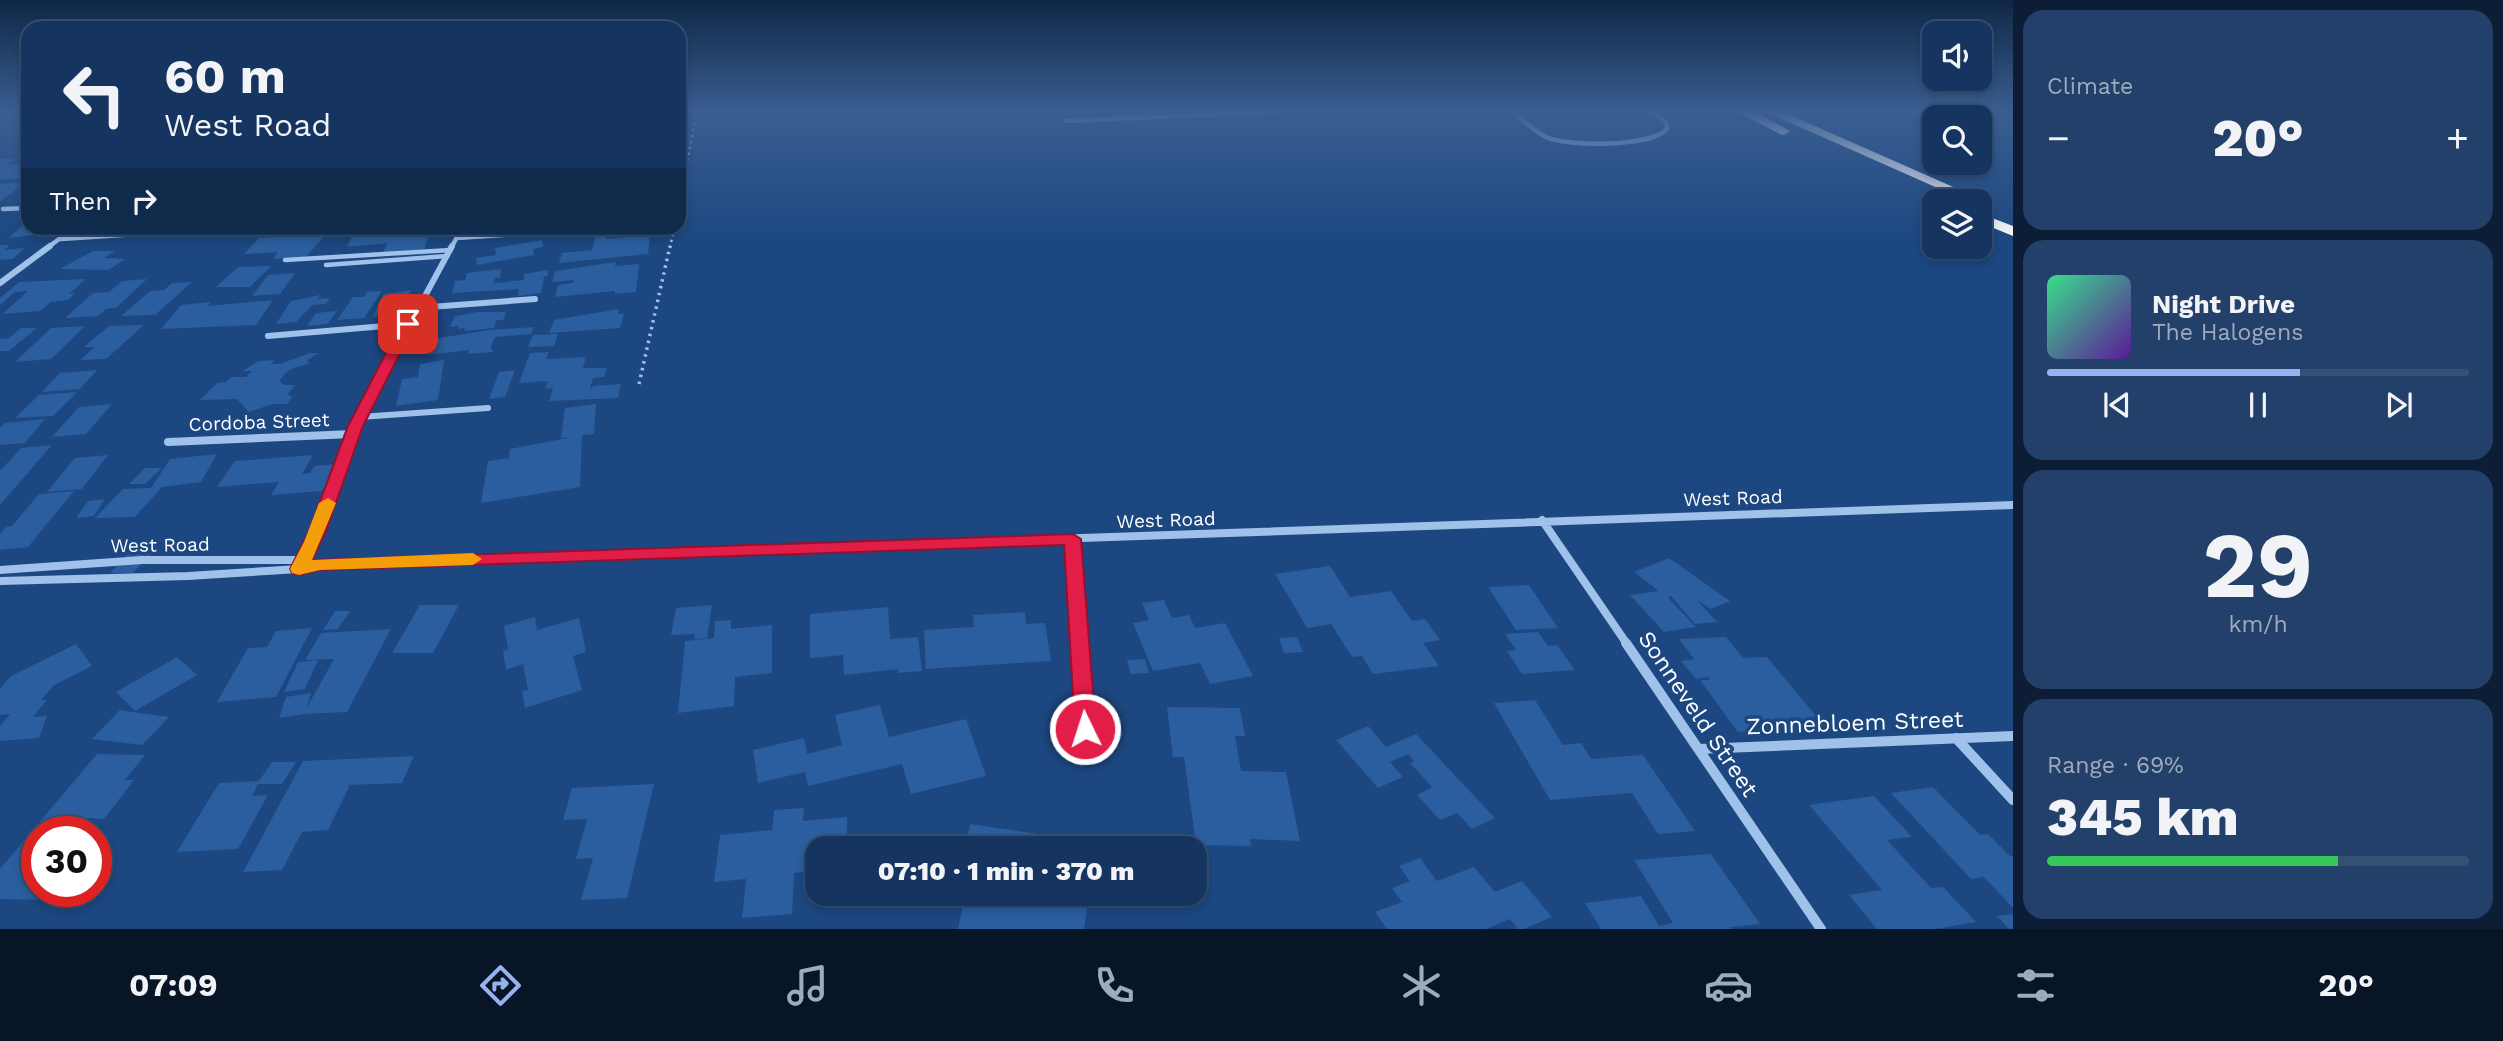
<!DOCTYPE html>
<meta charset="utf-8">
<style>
body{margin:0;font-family:"Work Sans",sans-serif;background:#224069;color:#f1f3f6;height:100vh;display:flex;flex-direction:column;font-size:26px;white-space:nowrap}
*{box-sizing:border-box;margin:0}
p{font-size:23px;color:#9dabbd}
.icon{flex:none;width:38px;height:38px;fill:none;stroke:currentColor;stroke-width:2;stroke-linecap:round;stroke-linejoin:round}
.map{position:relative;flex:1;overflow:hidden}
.details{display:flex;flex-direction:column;gap:10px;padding:10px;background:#0c1d35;width:490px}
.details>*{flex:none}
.banner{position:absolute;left:21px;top:21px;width:665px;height:214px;border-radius:21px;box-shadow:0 4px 10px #0003,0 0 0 2px #345075;background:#153560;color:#f1f3f6;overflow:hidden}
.tools{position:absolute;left:1922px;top:21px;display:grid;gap:14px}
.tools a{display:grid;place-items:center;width:70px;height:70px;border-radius:14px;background:#153560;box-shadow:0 4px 10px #0003,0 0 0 2px #345075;font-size:35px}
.speed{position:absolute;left:21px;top:816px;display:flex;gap:14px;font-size:35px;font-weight:700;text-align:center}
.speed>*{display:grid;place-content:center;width:91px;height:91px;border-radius:50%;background:#153560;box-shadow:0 4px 10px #0003,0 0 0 2px #345075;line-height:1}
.speed .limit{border:10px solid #d22;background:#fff;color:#111}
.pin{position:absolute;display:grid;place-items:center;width:60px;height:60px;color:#fff;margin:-30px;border-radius:14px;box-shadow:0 4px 10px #0006}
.me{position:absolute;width:77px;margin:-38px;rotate:356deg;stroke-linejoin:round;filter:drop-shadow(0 0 5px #0008)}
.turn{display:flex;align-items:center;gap:24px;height:147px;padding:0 28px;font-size:32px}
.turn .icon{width:91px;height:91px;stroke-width:2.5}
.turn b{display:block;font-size:49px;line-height:60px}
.then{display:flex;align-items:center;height:66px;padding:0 28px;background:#0003;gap:14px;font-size:26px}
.big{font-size:52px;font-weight:800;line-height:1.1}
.details .tile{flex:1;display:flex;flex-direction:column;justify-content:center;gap:10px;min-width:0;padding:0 24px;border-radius:21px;background:#224069}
.details .dial{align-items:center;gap:0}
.dial b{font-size:91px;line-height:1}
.song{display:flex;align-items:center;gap:21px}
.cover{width:84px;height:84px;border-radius:10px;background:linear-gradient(135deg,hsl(150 70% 55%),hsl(270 70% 35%))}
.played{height:7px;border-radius:4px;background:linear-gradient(90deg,#95b2f1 60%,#345075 60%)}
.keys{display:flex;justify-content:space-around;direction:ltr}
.heat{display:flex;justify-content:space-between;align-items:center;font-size:38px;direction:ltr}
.charge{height:10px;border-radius:5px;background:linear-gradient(90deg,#34c759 69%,#345075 0)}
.trip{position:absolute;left:805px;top:836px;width:402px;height:70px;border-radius:21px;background:#153560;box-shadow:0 4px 10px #0003,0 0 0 2px #345075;font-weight:800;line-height:70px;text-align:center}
.menu{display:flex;height:112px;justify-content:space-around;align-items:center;background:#081526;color:#9dabbd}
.menu .icon{width:49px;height:49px}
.menu .current{color:#95b2f1}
.menu b{font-size:32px;color:#f1f3f6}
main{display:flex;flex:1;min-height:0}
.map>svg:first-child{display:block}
.building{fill:#2b5e9e}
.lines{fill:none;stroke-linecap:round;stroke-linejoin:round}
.path-far1{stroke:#9fc1ea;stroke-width:2.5;stroke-dasharray:2.5 3.5;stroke-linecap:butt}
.path{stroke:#9fc1ea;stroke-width:3.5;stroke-dasharray:2.5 4.5;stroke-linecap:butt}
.lane{stroke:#9fc1ea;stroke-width:4.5}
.street-far3{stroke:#9fc1ea;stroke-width:4.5}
.street-far2{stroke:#9fc1ea;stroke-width:6}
.street-far1{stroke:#9fc1ea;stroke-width:8}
.street{stroke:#9fc1ea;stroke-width:10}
.highway{fill:#fff;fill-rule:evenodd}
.route{fill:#e11d48;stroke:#92132f;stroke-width:2}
.slow{fill:#f59e0b}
.labels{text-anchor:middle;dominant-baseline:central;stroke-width:7;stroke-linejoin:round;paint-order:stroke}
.street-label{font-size:19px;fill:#fff;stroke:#1c4780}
.near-street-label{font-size:23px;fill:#fff;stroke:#1c4780}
</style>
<main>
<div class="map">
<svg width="2013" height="929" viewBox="0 0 2013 929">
<rect width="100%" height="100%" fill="#1c4780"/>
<!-- building -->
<path class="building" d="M0 159H15L6 165 28 164V172L18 179H0Z
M26 182 0 202V184Z
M28 220V228H40L33 235 9 238Z
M396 228H432L424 249 383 253 387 243 347 247 353 235 394 231Z
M607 228 606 239 650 235 648 254 559 263 562 253 592 250 597 229Z
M317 231 313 235H325L306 257 273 259 278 252 244 254 259 238 295 236 299 232Z
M542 240 543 247 533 249 534 255 477 265 476 258 496 255 495 248Z
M0 245H10L4 250 24 248 13 259 0 260Z
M93 251H115L104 258 125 259 109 270 60 269Z
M616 262 615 266 639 264 636 292 615 294V291L555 297 558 285 573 283 574 280 552 282 555 271Z
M271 266 250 287H216L238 267Z
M501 269 500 278H495L494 283 524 280V274L547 270 548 276 535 278 544 277 541 293 518 296 519 289 452 293 455 281 465 280 467 273Z
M295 273 280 294 252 296 268 275Z
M86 279 69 294 75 293 68 300 51 302 40 311 2 314 28 291 15 292 0 305V298L19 282Z
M147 279 116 308 106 309 98 316 65 318 93 293 109 292 122 281Z
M192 282 155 315 121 316 150 291 164 290 172 283Z
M411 290 398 315 372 317 384 294Z
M382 291 364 318 337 320 353 297H364L367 292Z
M320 295 318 299 330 298 326 304 313 305 296 322 276 324 291 301Z
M273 300 256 325 161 329 181 305 211 302 208 306Z
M619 309 618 314 624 313 620 328 549 333 554 320Z
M337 311 328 324 307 326 316 313Z
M478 312H506L503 320H497L494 328 464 331 465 328 458 329 459 326 450 327 455 316Z
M144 325 106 359 80 360 95 347H84L109 326Z
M85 326 51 359 15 362 51 328Z
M534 327 531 334 495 337 491 347 493 352 468 354 469 350 428 355 433 339 489 330Z
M21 328H37L9 351H0V339L9 338Z
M558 334 554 346 528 347 533 335Z
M549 352 546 359 586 357 583 368H607L604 377 593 378 590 389 594 386 621 384 618 398 549 401 553 388 545 389 548 381 519 383 530 353Z
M310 353H319L307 360 310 363 289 370 279 381 284 385H295L288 394 292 397 287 404H273L249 412 237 399 200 400 217 383 226 382 231 377H246L252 371H243L258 361 274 360 271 364H280Z
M444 360 438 400 396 406 402 379 418 377 420 364Z
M97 370 80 389 42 392 60 373Z
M515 370 505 397 489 399 499 372Z
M77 392 53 416 15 418 39 395Z
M112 404 86 434 52 437 79 407Z
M596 404 594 434 582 435 580 487 481 503 488 461 509 458 510 449 573 437 561 438 565 408Z
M45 419 25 443 0 445V428L5 423Z
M52 445 0 505V471L21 448Z
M217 454 201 482 162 487 135 517 95 518 123 489 151 488 170 459Z
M108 455 82 489 47 492 75 458Z
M313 455 302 474 310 473 314 466 337 464 322 491 271 495 279 482 217 487 235 461Z
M145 468H162L145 484H129Z
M74 491 28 547 0 550V534L6 527 12 526 39 494Z
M105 499 94 516 76 518 88 501Z
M133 549 155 550 133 573H110Z
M1669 558 1730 601 1711 609 1697 600 1717 622 1695 624 1671 596 1668 598 1696 627 1664 632 1630 595 1659 591 1634 572Z
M1330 566 1350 597 1391 591 1412 621 1425 619 1440 640 1423 643 1439 666 1373 674 1362 656 1352 657 1331 624 1307 628 1275 574Z
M1529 585 1558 628 1516 630 1488 587Z
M1164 600 1172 618 1189 615 1195 628 1225 623 1253 676 1210 684 1200 663 1153 671 1133 623 1149 620 1142 603Z
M420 605H459L433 653H392Z
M712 605 707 638 694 639 695 634 671 635 676 608Z
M888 607 890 639 918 637 922 671 898 673V669L844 675 843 655 810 658V614Z
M335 611H350L338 629 323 630Z
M1025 612 1026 624 1045 623 1051 661 926 669 924 630 974 627 973 615Z
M535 617 537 630 579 618 586 652 573 656 582 690 525 708 522 691 528 690 523 664 506 670 503 651 508 650 504 626Z
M731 620V629L772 625V673L735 677 734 706 678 713 685 641 714 638 715 621Z
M312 628 276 697 217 702 248 648 267 647 276 631Z
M391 629 347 712 304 714 279 718 286 697 311 693 306 709 334 659 305 660 321 633Z
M1538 632 1548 646 1557 645 1575 670 1522 674 1507 651 1516 650 1505 634Z
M1297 637 1303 652 1284 653 1279 638Z
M1726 637 1743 658 1767 657 1826 728 1738 732 1700 680H1710L1708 677 1696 679 1681 661 1694 659 1679 639Z
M76 644 92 666 54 685 41 700H47L33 717 47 716 39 738 0 741V726L10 714 0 715V689L11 676Z
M177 657 197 675 135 711 116 692Z
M1145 659 1149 673 1131 674 1127 660Z
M318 660 305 689 284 692 298 662Z
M1535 700 1563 745 1581 743 1591 759 1643 755 1695 831 1658 834 1632 793 1550 800 1494 703Z
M880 705 889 737 966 719 986 776 911 794 902 764 808 786 805 772 758 783 753 750 804 738 807 754 842 745 835 715Z
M1167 707 1240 708 1245 736H1235L1241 771 1286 772 1300 841 1250 839 1251 846 1196 845 1184 757H1173Z
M120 710 132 712 169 717 142 745 92 739Z
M1368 726 1386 747 1416 734 1495 818 1472 829 1457 813 1440 820 1417 795 1432 787 1410 763 1414 761 1408 754 1390 762 1403 777 1378 788 1336 740Z
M97 754 145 755 125 780H134L104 819 88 818 78 831H37V891H54L46 900 0 899V869Z
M414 756 402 783 350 785 328 830 302 832 282 870 243 872 303 761Z
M272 762H296L282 784H258L252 796 268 795 238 849 177 852 219 783 259 781Z
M654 784 627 898 581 900 593 858 576 859 587 819 563 820 572 788Z
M1933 787 1980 835 1988 834 2010 856H2013V908L1984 877 1971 879 1891 793Z
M1874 796 1912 837 1887 840 1931 888 1943 887 1976 922 1934 929H1877L1849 895 1882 890 1809 805Z
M804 808 803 821 847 817V849H817V871L794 873 792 914 742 918 746 879 714 882 720 835 772 830 774 810Z
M970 824 1126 847V849H965Z
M1711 854 1760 924 1730 927 1731 929H1601L1585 903 1641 896 1659 926 1673 923 1634 860Z
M1420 858 1437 881 1474 867 1495 892 1522 881 1552 917 1524 929H1518L1510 919 1486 929H1387L1375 912 1402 902 1392 888 1410 881 1399 866Z
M965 894H1119L1118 906 1088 901 1084 929H958Z
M2013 914V929H2009L1997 916Z"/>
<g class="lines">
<!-- path-far1 -->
<path class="path-far1" d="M679 202 697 111
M670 248 674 228"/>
<!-- path -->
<path class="path" d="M639 384 670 246"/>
<!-- lane -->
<path class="lane" d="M285 260 451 250
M326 265 447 256"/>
<!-- street-far3 -->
<path class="street-far3" d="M1511 111C1522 119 1534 131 1546 137 1568 147 1651 147 1667 129L1666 123 1652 111
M1066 121 1288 111
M3 209 28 208
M457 238 564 231
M61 239 230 228
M47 248 74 228
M451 248 462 228"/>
<!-- street-far2 -->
<path class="street-far2" d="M0 283 50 246
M417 308 535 299
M268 336 408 324
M360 417 488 408
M357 422 452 246"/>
<!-- street-far1 -->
<path class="street-far1" d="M168 442 352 434
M1542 520 1627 644
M1072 539 1079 644
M299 569 318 531 358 420
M0 570 142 560H306
M0 581 188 576 299 569 320 564C884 548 1449 523 2013 505"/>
<!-- street -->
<path class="street" d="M1079 643 1085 729
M1626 643 1821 929
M1956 738 2013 800
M1699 749 2013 736"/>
<!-- highway -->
<path class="highway" d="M1736 111H1753L1790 131 1784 135 1780 134Z
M1764 111H1781L1985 201 1979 205V201H1967Z
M1979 213 2013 226V236L1979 222Z"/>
</g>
<!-- sky -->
<linearGradient id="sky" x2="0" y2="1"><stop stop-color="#0f2746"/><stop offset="0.46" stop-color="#3a5e91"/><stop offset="1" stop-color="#3a5e91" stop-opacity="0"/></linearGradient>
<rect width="2013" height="242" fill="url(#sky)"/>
<!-- route -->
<path class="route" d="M408 320 415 324 363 426 326 531 312 560 1073 534 1081 539 1096 729 1093 735 1085 737 1078 735 1075 729 1064 545 320 570 299 575 292 573 290 569 309 531 348 426 401 324Z"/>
<!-- slow -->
<path class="slow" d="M328 498 336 503 312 560 473 553 482 559 473 565 320 570 299 575 292 573 290 569 304 542 319 503Z"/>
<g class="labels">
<!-- street labels -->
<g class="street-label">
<text transform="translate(259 422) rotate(-2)">Cordoba Street</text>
<text transform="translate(1733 498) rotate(-2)">West Road</text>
<text transform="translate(1166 520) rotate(-2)">West Road</text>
<text transform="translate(160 545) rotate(-1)">West Road</text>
</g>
<!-- near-street labels -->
<g class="near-street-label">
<text transform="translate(1698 714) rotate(56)">Sonneveld Street</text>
<text transform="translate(1855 723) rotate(-2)">Zonnebloem Street</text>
</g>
</g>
</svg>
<div class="tools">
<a><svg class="icon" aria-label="sound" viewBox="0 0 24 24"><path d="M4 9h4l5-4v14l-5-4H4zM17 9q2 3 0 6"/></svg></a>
<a><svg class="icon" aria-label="search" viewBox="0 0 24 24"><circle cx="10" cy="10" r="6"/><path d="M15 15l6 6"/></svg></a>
<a><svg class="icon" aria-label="layers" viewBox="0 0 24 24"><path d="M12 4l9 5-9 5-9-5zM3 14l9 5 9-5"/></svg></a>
</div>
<div class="speed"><div class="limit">30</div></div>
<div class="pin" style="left:408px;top:324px;background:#d93025"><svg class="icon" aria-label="arrive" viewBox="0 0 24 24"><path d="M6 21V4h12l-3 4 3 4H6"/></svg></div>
<svg class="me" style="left:1085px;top:729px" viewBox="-20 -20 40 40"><circle r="17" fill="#e11d48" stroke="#fff" stroke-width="3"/><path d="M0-11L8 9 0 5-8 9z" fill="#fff"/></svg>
<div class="trip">07:10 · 1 min · 370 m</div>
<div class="banner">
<div class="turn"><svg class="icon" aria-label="left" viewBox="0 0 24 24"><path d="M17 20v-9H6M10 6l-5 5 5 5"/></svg><div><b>60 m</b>West Road</div></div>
<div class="then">Then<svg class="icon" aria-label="right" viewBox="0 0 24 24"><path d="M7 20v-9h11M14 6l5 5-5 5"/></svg></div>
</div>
</div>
<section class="details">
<div class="tile"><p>Climate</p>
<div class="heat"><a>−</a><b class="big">20°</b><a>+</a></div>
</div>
<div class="tile">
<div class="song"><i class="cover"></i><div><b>Night Drive</b><p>The Halogens</p></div></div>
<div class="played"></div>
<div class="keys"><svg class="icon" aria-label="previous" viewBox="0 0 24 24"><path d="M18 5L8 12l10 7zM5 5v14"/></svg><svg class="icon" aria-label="pause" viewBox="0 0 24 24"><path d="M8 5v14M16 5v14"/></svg><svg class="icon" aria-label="next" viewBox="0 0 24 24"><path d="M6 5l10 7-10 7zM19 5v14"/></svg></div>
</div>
<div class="tile dial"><b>29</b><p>km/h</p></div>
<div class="tile"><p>Range · 69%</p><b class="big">345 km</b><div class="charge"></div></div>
</section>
</main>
<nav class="menu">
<b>07:09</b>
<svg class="icon current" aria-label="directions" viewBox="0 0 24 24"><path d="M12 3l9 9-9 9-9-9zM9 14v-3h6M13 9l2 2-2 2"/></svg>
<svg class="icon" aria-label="music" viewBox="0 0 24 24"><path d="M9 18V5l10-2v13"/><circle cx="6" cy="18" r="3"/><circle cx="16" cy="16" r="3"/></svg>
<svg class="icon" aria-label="phone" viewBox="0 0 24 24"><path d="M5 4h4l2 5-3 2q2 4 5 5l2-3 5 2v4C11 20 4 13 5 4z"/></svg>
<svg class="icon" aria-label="climate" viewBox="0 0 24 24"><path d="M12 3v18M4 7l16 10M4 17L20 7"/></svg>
<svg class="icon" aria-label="car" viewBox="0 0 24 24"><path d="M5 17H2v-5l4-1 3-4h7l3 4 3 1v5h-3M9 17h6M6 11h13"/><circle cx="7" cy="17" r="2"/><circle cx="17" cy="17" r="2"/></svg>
<svg class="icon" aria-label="filters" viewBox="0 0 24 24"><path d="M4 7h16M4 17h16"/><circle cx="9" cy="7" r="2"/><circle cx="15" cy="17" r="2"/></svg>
<b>20°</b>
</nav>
